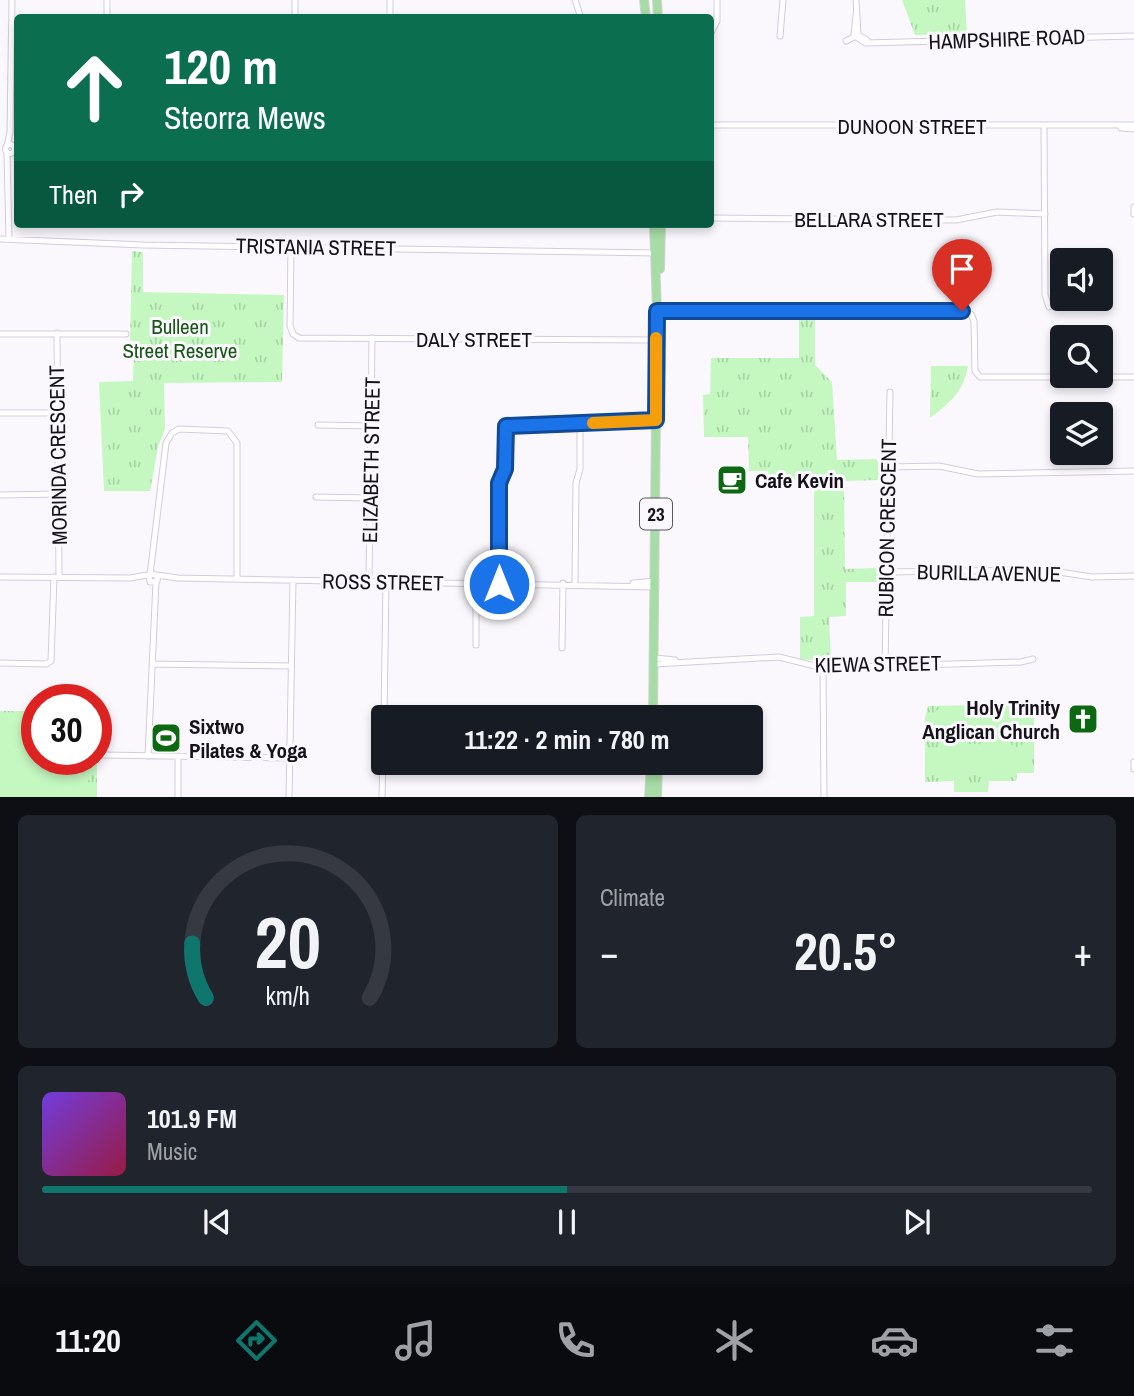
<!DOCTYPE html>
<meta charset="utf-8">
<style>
body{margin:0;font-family:"Archivo Narrow",sans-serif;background:#20242c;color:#f1f3f6;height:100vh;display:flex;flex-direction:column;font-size:26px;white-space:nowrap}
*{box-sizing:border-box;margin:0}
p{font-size:23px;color:#9ea1a6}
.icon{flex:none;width:38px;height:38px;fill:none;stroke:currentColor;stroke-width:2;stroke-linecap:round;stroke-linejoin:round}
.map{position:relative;height:797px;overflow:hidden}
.side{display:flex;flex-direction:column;gap:18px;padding:18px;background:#0d0f14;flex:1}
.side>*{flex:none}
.banner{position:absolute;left:14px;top:14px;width:700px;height:214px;border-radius:7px;box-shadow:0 4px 10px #0003;background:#0b6e4f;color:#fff;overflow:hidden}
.tools{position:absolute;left:1050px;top:248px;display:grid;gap:14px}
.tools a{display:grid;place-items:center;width:63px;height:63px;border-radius:7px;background:#171b24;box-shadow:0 4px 10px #0003;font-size:35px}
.speed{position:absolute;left:21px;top:684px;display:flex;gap:14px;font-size:35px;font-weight:700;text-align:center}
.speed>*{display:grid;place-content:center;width:91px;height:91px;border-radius:50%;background:#171b24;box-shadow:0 4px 10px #0003;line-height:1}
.speed .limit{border:10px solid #d22;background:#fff;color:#111}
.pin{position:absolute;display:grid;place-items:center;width:60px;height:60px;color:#fff;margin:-72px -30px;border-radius:50% 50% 50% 0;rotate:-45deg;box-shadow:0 0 7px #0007}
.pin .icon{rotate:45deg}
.me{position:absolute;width:77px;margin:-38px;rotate:0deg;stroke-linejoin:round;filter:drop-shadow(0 0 5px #0008)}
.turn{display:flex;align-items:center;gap:24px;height:147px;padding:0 35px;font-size:32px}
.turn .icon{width:91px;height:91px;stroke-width:2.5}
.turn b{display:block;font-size:49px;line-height:60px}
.then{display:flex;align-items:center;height:66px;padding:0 35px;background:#0003;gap:14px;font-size:26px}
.big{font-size:52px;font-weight:700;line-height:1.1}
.side .card{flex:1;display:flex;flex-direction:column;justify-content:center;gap:10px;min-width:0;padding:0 24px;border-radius:10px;background:#20242c}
.side .dial{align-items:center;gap:0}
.dial svg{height:182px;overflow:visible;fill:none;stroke:#363941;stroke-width:7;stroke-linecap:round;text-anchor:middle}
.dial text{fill:#f1f3f6;stroke:none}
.song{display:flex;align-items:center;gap:21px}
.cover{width:84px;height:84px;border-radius:10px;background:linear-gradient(135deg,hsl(260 70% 55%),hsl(340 70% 35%))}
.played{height:7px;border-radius:4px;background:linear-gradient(90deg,#0f766e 50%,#363941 50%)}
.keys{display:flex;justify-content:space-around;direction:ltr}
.heat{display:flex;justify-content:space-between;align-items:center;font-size:38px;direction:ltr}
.side .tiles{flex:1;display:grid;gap:18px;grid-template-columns:1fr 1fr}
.card:last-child{grid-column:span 2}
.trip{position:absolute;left:371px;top:705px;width:392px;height:70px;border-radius:7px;background:#171b24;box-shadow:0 4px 10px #0003;font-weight:700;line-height:70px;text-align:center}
.dock{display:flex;height:112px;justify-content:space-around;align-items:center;background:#090b0e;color:#9ea1a6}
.dock .icon{width:49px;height:49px}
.dock .active{color:#0f766e}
.dock b{font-size:32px;color:#f1f3f6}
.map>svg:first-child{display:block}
.grass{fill:url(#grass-tufts)}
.pitch{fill:#c5f8c1}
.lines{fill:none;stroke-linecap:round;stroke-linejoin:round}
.minor-casing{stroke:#d5c9df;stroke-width:7}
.primary-casing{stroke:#d5d4d6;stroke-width:10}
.minor{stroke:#fff;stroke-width:5}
.primary{stroke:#a8dca6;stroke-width:8}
.route-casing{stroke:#114b97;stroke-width:18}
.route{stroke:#1a73e8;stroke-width:12}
.slow{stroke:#f59e0b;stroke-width:12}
.labels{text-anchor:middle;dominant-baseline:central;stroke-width:6;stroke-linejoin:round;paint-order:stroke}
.shield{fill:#fbf8fd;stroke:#5a565d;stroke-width:2}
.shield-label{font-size:19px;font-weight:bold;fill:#151119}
.street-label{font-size:21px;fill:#151119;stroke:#fbf8fd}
.park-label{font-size:21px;fill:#175617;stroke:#fbf8fd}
.poi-label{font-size:21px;font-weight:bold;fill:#151119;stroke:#fbf8fd;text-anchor:start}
</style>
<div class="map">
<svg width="1134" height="798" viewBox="0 0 1134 798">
<defs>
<pattern id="grass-tufts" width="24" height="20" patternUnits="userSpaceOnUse" patternTransform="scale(1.75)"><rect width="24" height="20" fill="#c5f8c1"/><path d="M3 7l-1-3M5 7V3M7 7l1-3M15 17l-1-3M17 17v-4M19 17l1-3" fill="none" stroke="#a8d4a5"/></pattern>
</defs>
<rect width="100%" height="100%" fill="#fbf8fd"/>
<!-- grass -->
<path class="grass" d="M902 0H965L967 35H915Z
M132 251 143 252V292L284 295 282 382 164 383 165 429 158 447 150 491H104L99 382 133 381 134 341 130 340Z
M799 320H815V365L832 382 837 460 876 459 881 466 880 480 844 481 845 569 878 568V582H846V616L829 617 831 661 800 659V617L814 616V480L769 479 768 471H749L748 437H704L703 395 710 394 711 358H799Z
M931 366H968C964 391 950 403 930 418Z
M1034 704V773H1017L1016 781H989L988 792H954V781L925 782V718L928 706Z
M0 711H37V760H96L97 712V797H0Z"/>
<!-- pitch -->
<path class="pitch" d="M967 709 966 740H936V710Z
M972 709 1016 710 1015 741 972 739Z
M1018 709H1034L1018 734Z
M21 727H37V760H87L89 779 81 797H0V731Z
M1018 738 1033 769H1017Z
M969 744 1014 745 1013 776 968 774Z
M935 748H965V778H935Z"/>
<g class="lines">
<!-- minor casing -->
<g class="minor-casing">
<path id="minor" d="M575 0 581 18
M856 0 858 35 867 40
M856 15 854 35 865 43 1134 36
M107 18V0
M295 18V0
M390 18V0
M710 35 717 21V0
M780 36 783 0
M846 41 856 36
M710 125H1134
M1044 127 1045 295 1049 307
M1121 128 1134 129
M5.5 149a4.5 4.5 0 1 1 9 0a4.5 4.5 0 1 1-9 0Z
M7 146 10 132 12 0
M7 152 9 239
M1134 207V214
M710 218 956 220 997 212 1045 214
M0 239 143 245 658 253
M291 247 290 326 293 334 299 338 656 340
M657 311H962L971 314 974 321 975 371 980 377H1134
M57 333 59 577
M0 334H126
M0 413H57
M634 422 656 420
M318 425 371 426
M888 467 939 466 978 474 1134 471
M0 495 58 494
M316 497 370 498
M885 572 1046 570 1092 577 1134 576
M150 575 166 443 172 433 179 429 228 431 237 443V579
M157 575 178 578 656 587
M0 577 130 578 153 574 158 577 157 581 150 582 149 575
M369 582 372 338
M575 583 576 483 580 469V425
M633 583 656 581
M476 584V645
M499 584V483L505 469 506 426 631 423 656 426
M562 648 563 583
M655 658 675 660
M0 663 46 664 51 661 54 577
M152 664 290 666
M655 664 779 657 823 668 1021 662 1033 659
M885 665 890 392
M823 668 824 798
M384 718 386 582
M103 755 289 758
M148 756 156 582
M1134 762V769
M178 798V756
M289 798 293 580
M382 798 383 751"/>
</g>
<!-- primary casing -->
<g class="primary-casing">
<path id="primary" d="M644 0 646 18
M657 0 658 18
M660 269 661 224
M653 718 657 311 654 224
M649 798 651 763
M657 798 658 763"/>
</g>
<!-- minor -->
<use href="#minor" class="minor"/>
<!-- primary -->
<use href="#primary" class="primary"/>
</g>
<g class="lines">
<!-- route casing -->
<g class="route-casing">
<path id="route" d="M499 584V483L505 469 506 426 656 420 657 311H962"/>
</g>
<!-- route -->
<use href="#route" class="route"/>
<!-- slow -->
<path class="slow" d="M593 423 656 420V338"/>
</g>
<!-- icons -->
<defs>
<g id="cafe-square" transform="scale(1.575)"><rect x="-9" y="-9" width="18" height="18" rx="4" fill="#0c6811" stroke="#fbf8fd"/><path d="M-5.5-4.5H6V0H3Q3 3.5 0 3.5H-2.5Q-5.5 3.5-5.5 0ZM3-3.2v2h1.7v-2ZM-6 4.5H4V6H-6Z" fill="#fff"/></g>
<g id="church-square" transform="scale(1.575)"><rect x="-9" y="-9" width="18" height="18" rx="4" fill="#0c6811" stroke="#fbf8fd"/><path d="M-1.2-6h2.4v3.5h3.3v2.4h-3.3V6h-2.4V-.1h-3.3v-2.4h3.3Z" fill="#fff"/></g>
<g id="stadium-square" transform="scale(1.575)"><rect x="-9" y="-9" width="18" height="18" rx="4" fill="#0c6811" stroke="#fbf8fd"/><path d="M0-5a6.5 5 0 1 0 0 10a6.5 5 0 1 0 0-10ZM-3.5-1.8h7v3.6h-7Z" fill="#fff"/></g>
</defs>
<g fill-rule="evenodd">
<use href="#cafe-square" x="732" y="480"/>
<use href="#church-square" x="1083" y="719"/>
<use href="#stadium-square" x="166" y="738"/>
</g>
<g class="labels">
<!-- shield labels -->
<rect class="shield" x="640" y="498.5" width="32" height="31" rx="5"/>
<g class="shield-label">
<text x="656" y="514">23</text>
</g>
<!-- street labels -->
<g class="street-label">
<text transform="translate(1007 39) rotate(-2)">HAMPSHIRE ROAD</text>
<text x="912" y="126">DUNOON STREET</text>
<text x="869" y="219">BELLARA STREET</text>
<text transform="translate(316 247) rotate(1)">TRISTANIA STREET</text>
<text x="474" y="339">DALY STREET</text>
<text transform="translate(58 455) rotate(-91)">MORINDA CRESCENT</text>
<text transform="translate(371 460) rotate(-89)">ELIZABETH STREET</text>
<text transform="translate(887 528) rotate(-89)">RUBICON CRESCENT</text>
<text transform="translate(989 573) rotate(1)">BURILLA AVENUE</text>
<text transform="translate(383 582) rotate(1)">ROSS STREET</text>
<text transform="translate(878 664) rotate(-1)">KIEWA STREET</text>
</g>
<!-- park labels -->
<g class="park-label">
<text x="180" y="326">Bulleen<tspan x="180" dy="24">Street Reserve</tspan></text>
</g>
<!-- poi labels -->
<g class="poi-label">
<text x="755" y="480">Cafe Kevin</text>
<text x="1060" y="707" text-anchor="end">Holy Trinity<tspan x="1060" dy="24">Anglican Church</tspan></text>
<text x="189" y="726">Sixtwo<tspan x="189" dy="24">Pilates &amp; Yoga</tspan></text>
</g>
</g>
</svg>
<div class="tools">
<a><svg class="icon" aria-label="sound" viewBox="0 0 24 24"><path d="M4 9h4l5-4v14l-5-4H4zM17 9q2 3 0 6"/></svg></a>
<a><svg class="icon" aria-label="search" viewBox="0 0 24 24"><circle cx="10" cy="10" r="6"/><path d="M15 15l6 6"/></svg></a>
<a><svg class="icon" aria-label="layers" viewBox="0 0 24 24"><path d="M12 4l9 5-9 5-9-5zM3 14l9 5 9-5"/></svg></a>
</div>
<div class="speed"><div class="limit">30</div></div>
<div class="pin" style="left:962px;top:311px;background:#d93025"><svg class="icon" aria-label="arrive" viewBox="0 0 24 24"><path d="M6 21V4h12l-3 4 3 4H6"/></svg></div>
<svg class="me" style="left:499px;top:584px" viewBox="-20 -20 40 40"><circle r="17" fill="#1a73e8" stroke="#fff" stroke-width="3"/><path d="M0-11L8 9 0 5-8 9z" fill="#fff"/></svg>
<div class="trip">11:22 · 2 min · 780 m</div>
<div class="banner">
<div class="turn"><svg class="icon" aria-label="ahead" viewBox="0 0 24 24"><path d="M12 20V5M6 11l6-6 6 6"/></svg><div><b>120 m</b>Steorra Mews</div></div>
<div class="then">Then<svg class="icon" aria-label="right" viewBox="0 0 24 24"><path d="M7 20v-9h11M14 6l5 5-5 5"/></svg></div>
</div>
</div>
<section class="side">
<div class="tiles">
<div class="card dial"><svg viewBox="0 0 100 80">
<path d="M14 69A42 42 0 1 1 86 69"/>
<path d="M14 69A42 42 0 0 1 8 45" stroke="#0f766e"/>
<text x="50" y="56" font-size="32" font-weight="700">20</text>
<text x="50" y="72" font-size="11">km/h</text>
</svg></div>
<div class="card"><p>Climate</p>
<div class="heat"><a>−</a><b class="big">20.5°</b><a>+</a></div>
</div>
<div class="card">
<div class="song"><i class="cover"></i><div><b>101.9 FM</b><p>Music</p></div></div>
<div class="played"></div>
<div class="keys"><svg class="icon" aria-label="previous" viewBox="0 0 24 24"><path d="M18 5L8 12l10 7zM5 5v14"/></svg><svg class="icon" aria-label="pause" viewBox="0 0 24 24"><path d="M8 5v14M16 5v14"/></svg><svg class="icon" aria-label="next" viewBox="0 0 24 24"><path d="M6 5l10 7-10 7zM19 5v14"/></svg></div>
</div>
</div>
</section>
<nav class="dock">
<b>11:20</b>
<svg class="icon active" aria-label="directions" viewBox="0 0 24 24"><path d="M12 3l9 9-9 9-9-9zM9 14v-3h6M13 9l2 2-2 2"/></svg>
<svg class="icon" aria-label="music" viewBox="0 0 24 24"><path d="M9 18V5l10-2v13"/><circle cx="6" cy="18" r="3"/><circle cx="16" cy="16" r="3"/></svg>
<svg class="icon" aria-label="phone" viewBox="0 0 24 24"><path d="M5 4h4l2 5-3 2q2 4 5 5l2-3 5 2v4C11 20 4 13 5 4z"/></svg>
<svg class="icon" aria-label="climate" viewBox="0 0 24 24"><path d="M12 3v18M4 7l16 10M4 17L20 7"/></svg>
<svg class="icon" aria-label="car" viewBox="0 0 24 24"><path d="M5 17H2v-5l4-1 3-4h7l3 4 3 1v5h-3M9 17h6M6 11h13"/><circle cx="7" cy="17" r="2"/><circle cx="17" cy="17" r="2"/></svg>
<svg class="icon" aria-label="filters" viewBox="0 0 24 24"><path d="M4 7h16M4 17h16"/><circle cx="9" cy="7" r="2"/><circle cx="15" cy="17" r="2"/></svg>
</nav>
